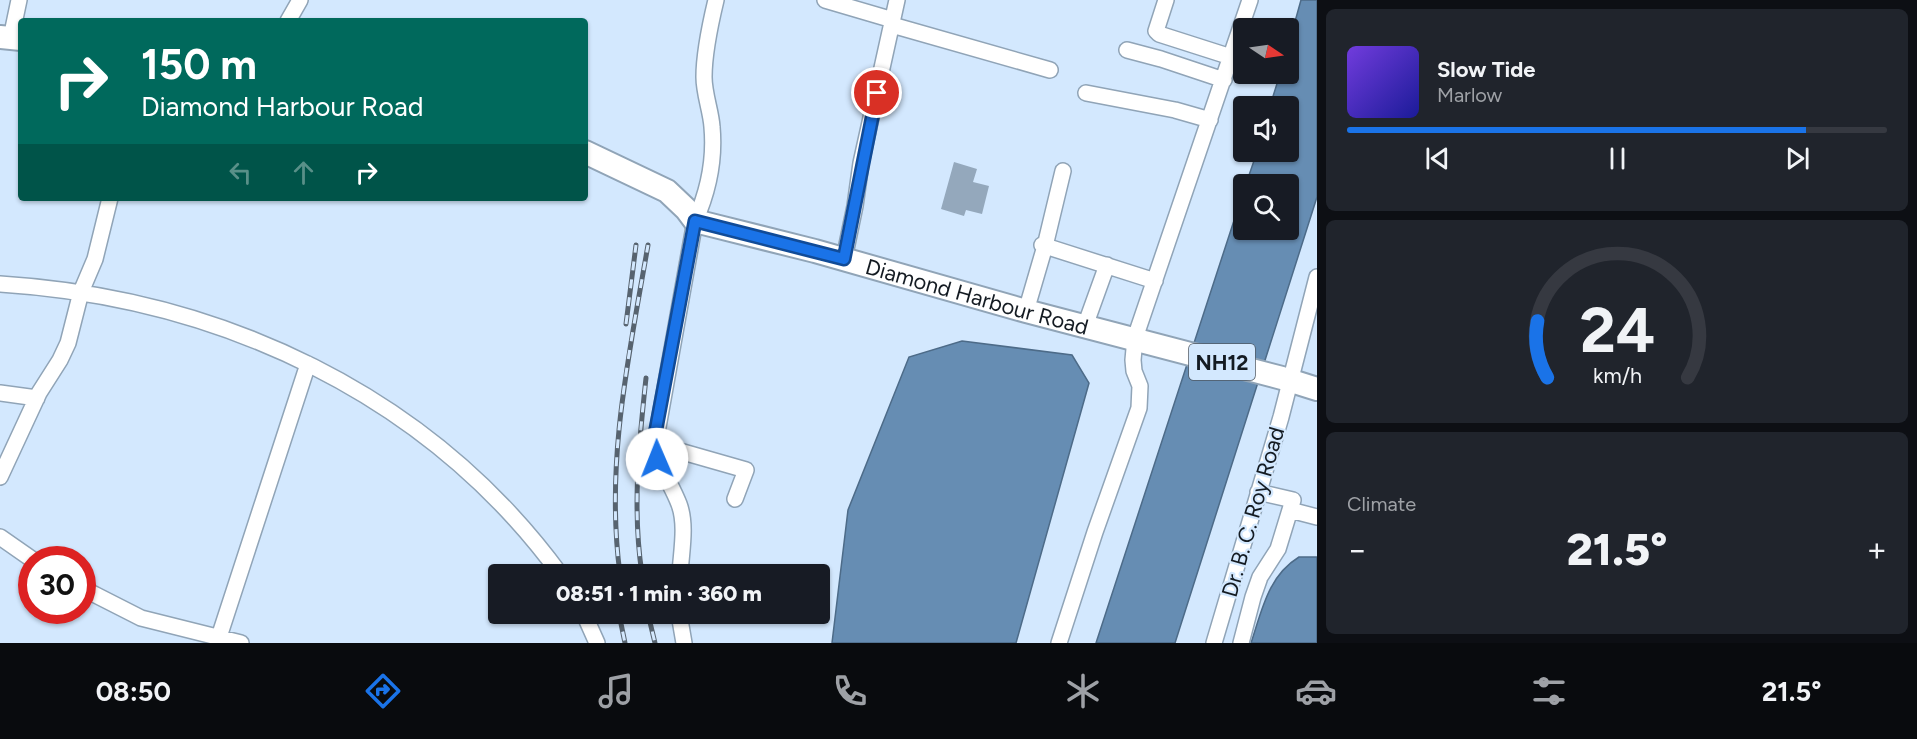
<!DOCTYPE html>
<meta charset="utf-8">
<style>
body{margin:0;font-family:Figtree,sans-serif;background:#20242c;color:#f1f3f6;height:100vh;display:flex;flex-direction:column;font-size:22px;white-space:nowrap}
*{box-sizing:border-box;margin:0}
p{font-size:20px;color:#9ea1a6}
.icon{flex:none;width:33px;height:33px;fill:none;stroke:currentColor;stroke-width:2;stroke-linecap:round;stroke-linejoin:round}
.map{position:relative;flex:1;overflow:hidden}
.side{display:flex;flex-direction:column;gap:9px;padding:9px;background:#0d0f14;width:600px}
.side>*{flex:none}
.guide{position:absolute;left:18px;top:18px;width:570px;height:183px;border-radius:6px;box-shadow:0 2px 4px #0004;background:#00695c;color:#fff;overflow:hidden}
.needle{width:39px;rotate:103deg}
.controls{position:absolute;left:1233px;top:18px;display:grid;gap:12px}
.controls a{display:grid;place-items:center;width:66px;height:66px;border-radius:6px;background:#171b24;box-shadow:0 2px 4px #0004;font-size:30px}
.speed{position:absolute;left:18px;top:546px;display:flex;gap:12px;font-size:30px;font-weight:700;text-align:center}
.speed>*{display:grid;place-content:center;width:78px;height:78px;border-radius:50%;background:#171b24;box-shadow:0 2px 4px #0004;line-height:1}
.speed .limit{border:9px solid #d22;background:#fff;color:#111}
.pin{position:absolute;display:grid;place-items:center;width:51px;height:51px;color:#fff;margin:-26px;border:3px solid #fff;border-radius:50%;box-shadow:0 2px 6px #0007}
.me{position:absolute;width:66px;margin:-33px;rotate:359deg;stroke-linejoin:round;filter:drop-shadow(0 0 4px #0008)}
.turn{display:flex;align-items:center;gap:21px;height:126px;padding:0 24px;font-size:27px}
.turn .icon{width:78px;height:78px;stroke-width:2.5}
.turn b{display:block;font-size:42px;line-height:51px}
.lanes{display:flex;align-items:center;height:57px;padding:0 24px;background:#0003;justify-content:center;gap:30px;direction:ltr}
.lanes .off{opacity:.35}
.big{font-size:45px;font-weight:800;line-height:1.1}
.side .card{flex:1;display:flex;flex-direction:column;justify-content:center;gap:9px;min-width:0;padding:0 21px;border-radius:9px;background:#20242c}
.side .dial{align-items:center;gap:0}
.dial svg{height:156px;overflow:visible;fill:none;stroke:#363941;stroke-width:7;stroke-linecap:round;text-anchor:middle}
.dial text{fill:#f1f3f6;stroke:none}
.song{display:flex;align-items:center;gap:18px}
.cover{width:72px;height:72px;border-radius:9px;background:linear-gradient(135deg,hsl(260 70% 55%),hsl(240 70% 35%))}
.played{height:6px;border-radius:3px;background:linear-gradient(90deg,#1a73e8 85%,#363941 85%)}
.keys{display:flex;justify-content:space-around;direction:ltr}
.heat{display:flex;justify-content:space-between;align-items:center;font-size:33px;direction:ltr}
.trip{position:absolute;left:488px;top:564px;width:342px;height:60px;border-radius:6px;background:#171b24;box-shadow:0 2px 4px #0004;font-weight:800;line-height:60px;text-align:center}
.menu{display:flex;height:96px;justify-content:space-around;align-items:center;background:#090b0e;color:#9ea1a6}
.menu .icon{width:42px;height:42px}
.menu .current{color:#1a73e8}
.menu b{font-size:27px;color:#f1f3f6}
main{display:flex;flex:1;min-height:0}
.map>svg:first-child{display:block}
.water{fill:#668db3;stroke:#4d6b88;stroke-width:1.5}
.building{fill:#94a8bc}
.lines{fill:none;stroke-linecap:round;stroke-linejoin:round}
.minor-casing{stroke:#90a4b7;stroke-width:18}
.highway-casing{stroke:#90a4b7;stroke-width:26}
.minor{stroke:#fff;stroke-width:15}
.highway{stroke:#fff;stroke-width:22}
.rail-casing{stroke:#57636f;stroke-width:5}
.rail{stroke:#d3e8fe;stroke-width:3;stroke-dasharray:9;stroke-linecap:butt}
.route-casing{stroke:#114b97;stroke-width:15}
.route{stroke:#1a73e8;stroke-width:10}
.labels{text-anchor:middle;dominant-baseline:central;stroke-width:4.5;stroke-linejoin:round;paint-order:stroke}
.shield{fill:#d3e8fe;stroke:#4d5864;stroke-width:1.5}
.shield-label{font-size:21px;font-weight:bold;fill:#141b22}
.street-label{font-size:22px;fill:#141b22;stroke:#d3e8fe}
</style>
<main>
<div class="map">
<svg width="1317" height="643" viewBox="0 0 1317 643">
<rect width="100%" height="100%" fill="#d3e8fe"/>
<!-- water -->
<path class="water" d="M1301 0H1317V197L1175 643H1096L1243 193 1244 230H1288V184H1246L1257 152H1288V106H1270L1280 74H1288L1289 43Z
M962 341 1072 355 1089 383 1016 643H832L848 510 909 357Z
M1299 557H1317V643H1251C1262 610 1268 576 1299 557Z"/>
<!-- building -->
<path class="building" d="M954 162 977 169 973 182 989 186 982 214 966 210 964 216 941 209Z"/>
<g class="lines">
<!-- minor casing -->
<g class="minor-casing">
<path id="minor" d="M825 0 893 20
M1166 0 1156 31 1159 34 1231 57
M288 21 300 0
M892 25 1050 70
M11 38 19 0
M1127 50 1161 59 1224 80
M1086 93 1175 110 1210 120
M1042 245 1155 281
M844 259 855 206 861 163 897 0
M0 284C221 298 428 394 560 574
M1026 311 1045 246 1063 171
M1085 326 1107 265
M0 393 37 398
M655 444 746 470 735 499
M0 477 39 393 60 360 68 343 81 292 95 259 110 198
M1290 510 1317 517
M0 537 33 560
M680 574C681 553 687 525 679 504 671 483 658 467 655 444L695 221C708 192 715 160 712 127 711 111 704 94 704 77 704 52 710 25 716 0
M82 588 141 618 241 643
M584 614 597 643
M679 614 684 643
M219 637 308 364
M1059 643 1095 532 1139 408 1140 386 1134 371 1133 360 1135 338 1250 0
M1214 643 1281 417 1317 277
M1241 643 1253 597 1260 577 1278 549 1293 500 1258 492"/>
</g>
<!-- highway casing -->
<g class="highway-casing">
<g id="highway">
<path d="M0 37 21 39"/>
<path id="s1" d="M585 152 667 191 686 209 695 221 815 251 1026 311 1282 378 1317 389"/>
</g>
</g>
<!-- minor -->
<use href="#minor" class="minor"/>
<!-- highway -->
<use href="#highway" class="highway"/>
<!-- rail casing -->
<g class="rail-casing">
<path id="rail" d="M626 324 636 245
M620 574C605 463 629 355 648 245
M642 574C632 509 639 443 646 378
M619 614 625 643
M648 614 655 643"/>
</g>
<!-- rail -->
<use href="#rail" class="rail"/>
</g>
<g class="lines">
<!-- route casing -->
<g class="route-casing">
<path id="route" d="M657 459 655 444 656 429 695 221 844 259 877 93"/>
</g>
<!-- route -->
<use href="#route" class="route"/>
</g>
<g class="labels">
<!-- shield labels -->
<rect class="shield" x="1189" y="344" width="66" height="36" rx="4.5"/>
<g class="shield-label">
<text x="1222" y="362">NH12</text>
</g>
<!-- street labels -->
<g class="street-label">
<text stroke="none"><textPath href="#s1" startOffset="424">Diamond Harbour Road</textPath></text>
<text transform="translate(1253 512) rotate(-74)">Dr. B. C. Roy Road</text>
</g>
</g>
</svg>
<div class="controls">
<a><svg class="needle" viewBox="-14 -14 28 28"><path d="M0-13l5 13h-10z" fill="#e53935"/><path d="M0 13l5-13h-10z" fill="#9ea1a6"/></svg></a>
<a><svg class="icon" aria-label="sound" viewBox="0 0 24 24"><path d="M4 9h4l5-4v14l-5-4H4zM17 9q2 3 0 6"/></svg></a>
<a><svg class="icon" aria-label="search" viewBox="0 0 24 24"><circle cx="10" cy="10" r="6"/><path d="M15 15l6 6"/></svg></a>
</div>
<div class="speed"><div class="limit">30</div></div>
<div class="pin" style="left:877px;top:93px;background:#d93025"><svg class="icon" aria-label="arrive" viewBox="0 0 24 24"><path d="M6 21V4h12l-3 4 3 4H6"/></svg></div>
<svg class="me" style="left:657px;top:459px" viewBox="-20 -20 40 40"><circle r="19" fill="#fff"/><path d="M0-13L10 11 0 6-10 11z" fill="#1a73e8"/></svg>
<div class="trip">08:51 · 1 min · 360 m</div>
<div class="guide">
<div class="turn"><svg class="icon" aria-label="right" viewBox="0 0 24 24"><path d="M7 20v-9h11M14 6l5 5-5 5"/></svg><div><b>150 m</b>Diamond Harbour Road</div></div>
<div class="lanes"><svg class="icon off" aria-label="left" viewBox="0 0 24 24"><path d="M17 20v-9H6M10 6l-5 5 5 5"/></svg><svg class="icon off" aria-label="ahead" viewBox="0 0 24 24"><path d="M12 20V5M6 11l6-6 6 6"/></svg><svg class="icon" aria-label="right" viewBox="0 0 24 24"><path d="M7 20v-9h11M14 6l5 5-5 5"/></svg></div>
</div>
</div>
<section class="side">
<div class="card">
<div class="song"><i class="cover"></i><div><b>Slow Tide</b><p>Marlow</p></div></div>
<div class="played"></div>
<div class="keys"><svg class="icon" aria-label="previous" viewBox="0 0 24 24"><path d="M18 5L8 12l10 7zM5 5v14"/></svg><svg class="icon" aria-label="pause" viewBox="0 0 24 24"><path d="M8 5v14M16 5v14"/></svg><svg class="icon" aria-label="next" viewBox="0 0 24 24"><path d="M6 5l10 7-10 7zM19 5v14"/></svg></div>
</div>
<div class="card dial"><svg viewBox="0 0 100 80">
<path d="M14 69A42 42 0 1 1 86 69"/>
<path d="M14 69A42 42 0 0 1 9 40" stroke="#1a73e8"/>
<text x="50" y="56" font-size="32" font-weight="700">24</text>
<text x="50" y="72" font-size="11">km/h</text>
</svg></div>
<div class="card"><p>Climate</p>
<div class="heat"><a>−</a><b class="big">21.5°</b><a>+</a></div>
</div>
</section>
</main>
<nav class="menu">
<b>08:50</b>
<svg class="icon current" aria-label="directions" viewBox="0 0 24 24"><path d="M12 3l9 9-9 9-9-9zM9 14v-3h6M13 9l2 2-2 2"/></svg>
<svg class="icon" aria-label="music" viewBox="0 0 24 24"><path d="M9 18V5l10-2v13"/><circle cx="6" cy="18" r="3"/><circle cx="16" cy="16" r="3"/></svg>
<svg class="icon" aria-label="phone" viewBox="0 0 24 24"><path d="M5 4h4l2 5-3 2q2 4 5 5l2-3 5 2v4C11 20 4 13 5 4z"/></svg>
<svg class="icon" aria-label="climate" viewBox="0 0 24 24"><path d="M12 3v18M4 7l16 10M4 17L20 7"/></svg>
<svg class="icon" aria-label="car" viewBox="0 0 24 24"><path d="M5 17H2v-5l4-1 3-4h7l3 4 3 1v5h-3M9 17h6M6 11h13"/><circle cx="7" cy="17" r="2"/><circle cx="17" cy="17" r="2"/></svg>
<svg class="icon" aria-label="filters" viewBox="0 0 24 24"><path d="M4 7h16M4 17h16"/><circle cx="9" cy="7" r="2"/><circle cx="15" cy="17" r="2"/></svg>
<b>21.5°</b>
</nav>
